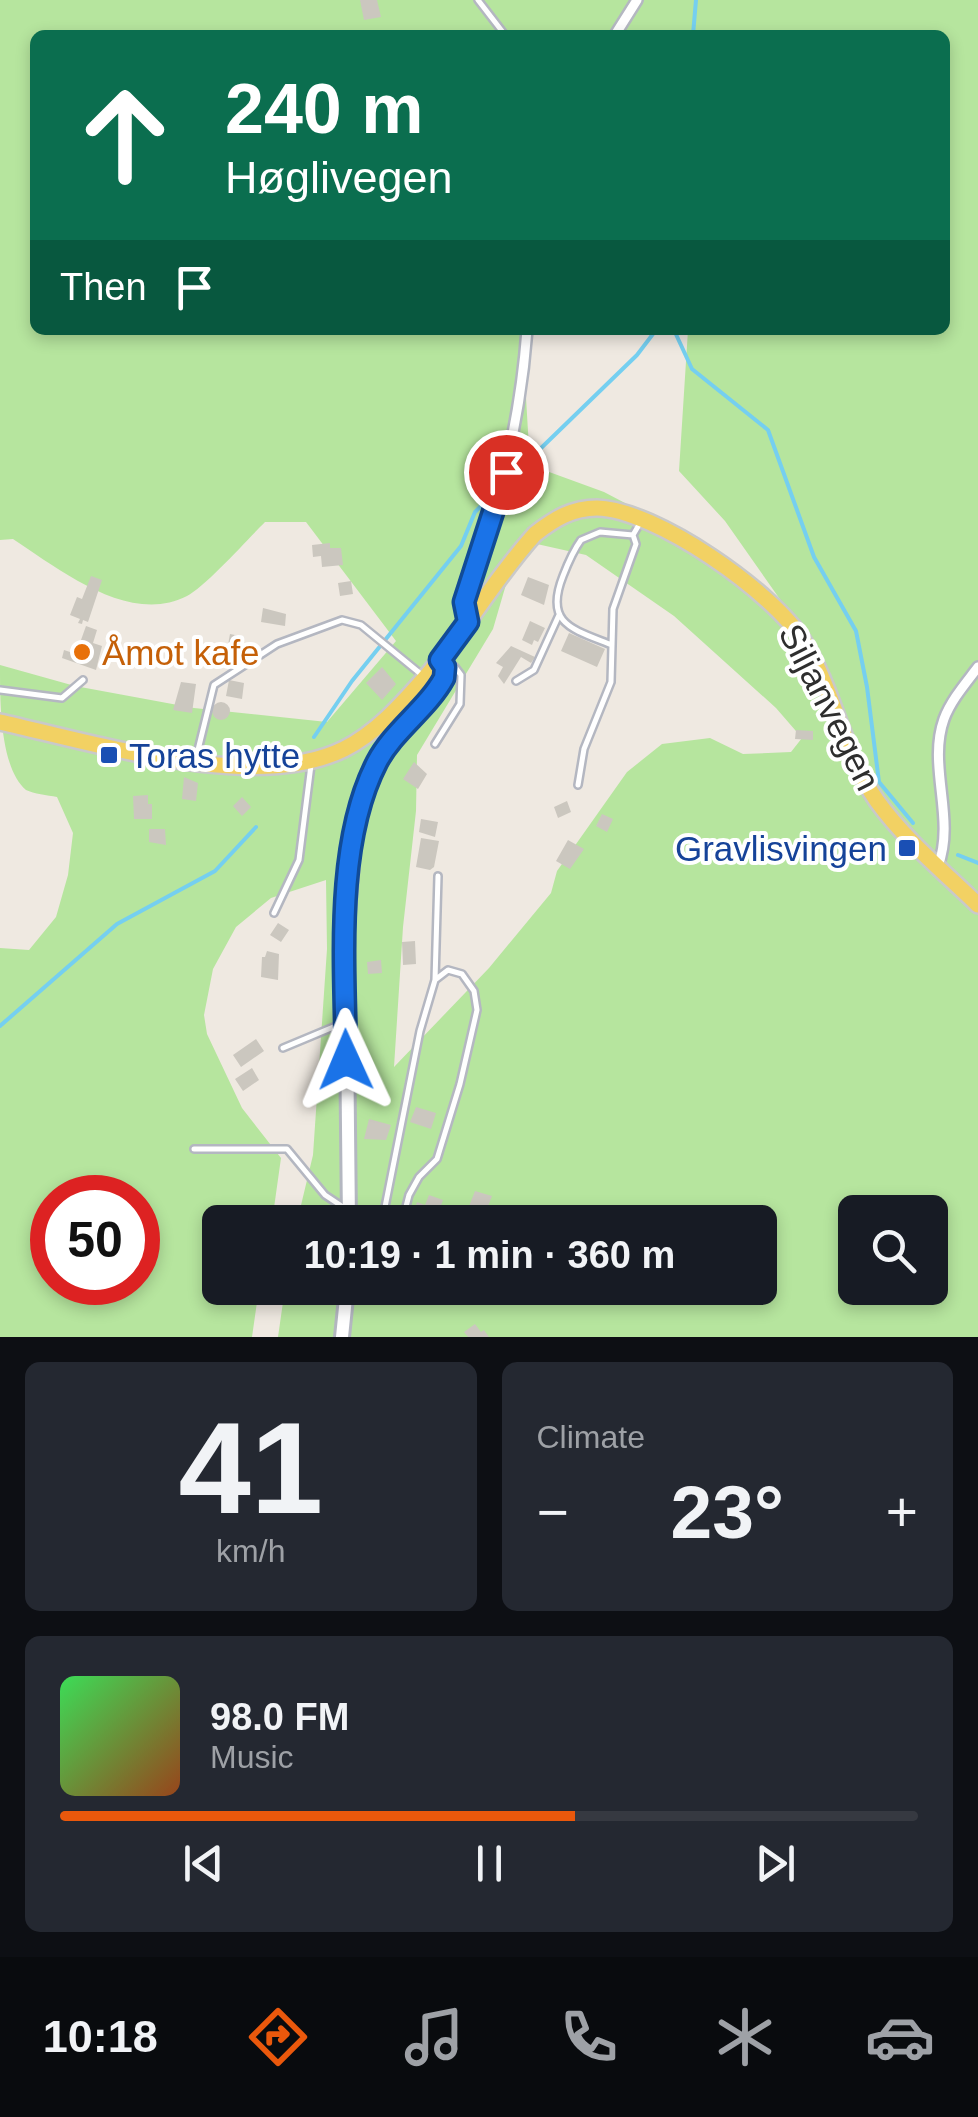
<!DOCTYPE html>
<meta charset="utf-8">
<style>
body{margin:0;font-family:Arial,sans-serif;background:#242831;color:#f1f3f6;height:100vh;display:flex;flex-direction:column;font-size:38px;white-space:nowrap}
*{box-sizing:border-box;margin:0}
p{font-size:32px;color:#9ea1a6}
.icon{flex:none;width:55px;height:55px;fill:none;stroke:currentColor;stroke-width:2;stroke-linecap:round;stroke-linejoin:round}
.map{position:relative;height:1337px;overflow:hidden}
.drawer{display:flex;flex-direction:column;gap:25px;padding:25px;background:#0d0f14;flex:1}
.drawer>*{flex:none}
.hud{position:absolute;left:30px;top:30px;width:920px;height:305px;border-radius:15px;box-shadow:0 5px 15px #0003;background:#0b6e4f;color:#fff;overflow:hidden}
.buttons{position:absolute;left:838px;top:1195px;display:grid;gap:20px}
.buttons a{display:grid;place-items:center;width:110px;height:110px;border-radius:15px;background:#171b24;box-shadow:0 5px 15px #0003;font-size:50px}
.speed{position:absolute;left:30px;top:1175px;display:flex;gap:20px;font-size:50px;font-weight:700;text-align:center}
.speed>*{display:grid;place-content:center;width:130px;height:130px;border-radius:50%;background:#171b24;box-shadow:0 5px 15px #0003;line-height:1}
.speed .limit{border:15px solid #d22;background:#fff;color:#111}
.pin{position:absolute;display:grid;place-items:center;width:85px;height:85px;color:#fff;margin:-42px;border:5px solid #fff;border-radius:50%;box-shadow:0 2px 10px #0007}
.me{position:absolute;width:110px;margin:-55px;rotate:359deg;stroke-linejoin:round;filter:drop-shadow(0 0 8px #0008)}
.turn{display:flex;align-items:center;gap:35px;height:210px;padding:0 30px;font-size:45px}
.turn .icon{width:130px;height:130px;stroke-width:2.5}
.turn b{display:block;font-size:70px;line-height:85px}
.then{display:flex;align-items:center;height:95px;padding:0 30px;background:#0003;gap:20px;font-size:38px}
.big{font-size:75px;font-weight:700;line-height:1.1}
.drawer .card{flex:1;display:flex;flex-direction:column;justify-content:center;gap:15px;min-width:0;padding:0 35px;border-radius:15px;background:#242831}
.drawer .dial{align-items:center;gap:0}
.dial b{font-size:130px;line-height:1}
.song{display:flex;align-items:center;gap:30px}
.cover{width:120px;height:120px;border-radius:15px;background:linear-gradient(135deg,hsl(130 70% 55%),hsl(20 70% 35%))}
.played{height:10px;border-radius:5px;background:linear-gradient(90deg,#ea580c 60%,#363941 60%)}
.keys{display:flex;justify-content:space-around;direction:ltr}
.heat{display:flex;justify-content:space-between;align-items:center;font-size:55px;direction:ltr}
.drawer .tiles{flex:1;display:grid;gap:25px;grid-template-columns:1fr 1fr}
.card:last-child{grid-column:span 2}
.trip{position:absolute;left:202px;top:1205px;width:575px;height:100px;border-radius:15px;background:#171b24;box-shadow:0 5px 15px #0003;font-weight:700;line-height:100px;text-align:center}
.dock{display:flex;height:160px;justify-content:space-around;align-items:center;background:#090b0e;color:#9ea1a6}
.dock .icon{width:70px;height:70px}
.dock .current{color:#ea580c}
.dock b{font-size:45px;color:#f1f3f6}
.map>svg:first-child{display:block}
.green{fill:#b6e59e;fill-rule:evenodd}
.lines{fill:none;stroke-linecap:round;stroke-linejoin:round}
.stream{stroke:#75cff0;stroke-width:4}
.building{fill:#cbc7bf}
.service-casing{stroke:#b4b7c1;stroke-width:10}
.minor-casing{stroke:#b4b7c1;stroke-width:14}
.secondary-casing{stroke:#b4b7c1;stroke-width:18}
.primary-casing{stroke:#c9c9c9;stroke-width:20}
.service{stroke:#fff;stroke-width:5}
.minor{stroke:#fff;stroke-width:9}
.secondary{stroke:#fff;stroke-width:12}
.primary{stroke:#f2d163;stroke-width:15}
.route-casing{stroke:#114b97;stroke-width:25}
.route{stroke:#1a73e8;stroke-width:18}
.food-dot{fill:#e8710a;stroke:#fff;stroke-width:4}
.transit-dot{fill:#1a4fb4;stroke:#fff;stroke-width:4}
.labels{text-anchor:middle;dominant-baseline:central;stroke-width:8;stroke-linejoin:round;paint-order:stroke}
.food-label{font-size:35px;fill:#c56008;stroke:#fff;text-anchor:start}
.street-label{font-size:35px;fill:#2e2e2e;stroke:#fff}
.transit-label{font-size:35px;fill:#164399;stroke:#fff;text-anchor:start}
</style>
<div class="map">
<svg width="978" height="1337" viewBox="0 0 978 1337">
<rect width="100%" height="100%" fill="#efe9e1"/>
<!-- green -->
<path class="green" d="M0 0H978V1337H278L285 1288H760V1222H297L313 1155 327 949 326 880 271 898 236 927 213 969 204 1015 207 1034 242 1108 281 1158 272 1222H220V1288H259L252 1337H0V948L29 950 56 917 68 875 73 833 57 797C47 795 34 794 26 790 0 768 0 703 0 665L75 686 194 708 327 722 396 641 306 522H265C248 539 205 587 187 596 129 626 59 569 13 539L0 540ZM600 30 633 35H945V330H688L679 471 725 521 791 615 665 524 604 492 530 465 522 330H35V35H589ZM519 540 586 555 674 616 776 708 802 738 791 752 743 754 710 738 662 744 627 772 557 871 551 893 489 968 394 1067 403 927 416 811 417 755 493 629ZM52 1198H138V1282H52ZM855 1212H930V1288H855Z"/>
<g class="lines">
<!-- stream -->
<path class="stream" d="M693 35 696 0
M674 330 692 369 768 430 814 557 856 631 867 687 879 782 913 823
M505 483 637 355 656 330
M314 737 352 681 461 546 475 512 498 489
M958 855 978 863
M0 1026 117 924 215 871 256 827"/>
</g>
<!-- building -->
<path class="building" d="M360 0H377L381 17 364 20Z
M330 543V548H341L343 565 322 567 321 556 313 557 312 545Z
M91 576 102 580 88 622 83 620 82 624 78 623 80 619 70 615 77 597 82 599Z
M528 577 549 585 544 605 521 595Z
M351 581 353 594 340 596 338 583Z
M263 608 286 614 285 626 261 622Z
M530 621 545 628 538 642 534 640 532 645 522 640Z
M86 626 97 630 93 643 102 646 96 670 62 658 64 650 76 654Z
M569 633 605 649 597 667 561 651Z
M230 634 240 636 237 654 227 650Z
M511 646 535 657 531 663 521 657 504 684 498 676 503 667 496 663Z
M382 667 396 684 382 700 366 683Z
M229 680 244 683 242 699 226 696Z
M181 682 196 684 192 713 173 710Z
M212 711a9 9 0 1 1 18 0a9 9 0 1 1-18 0Z
M796 730 813 731V740L795 739Z
M414 762 427 774 418 789 403 779Z
M184 777 198 783 196 801 182 799Z
M148 795V804H152V819H134L133 796Z
M242 797 251 807 242 816 233 806Z
M567 801 571 812 558 818 554 807Z
M602 814 613 819 607 832 596 826Z
M421 819 438 822 435 837 419 832Z
M149 829H165L166 845 149 842Z
M421 838 439 841 434 867 430 870 416 867Z
M568 840 584 849 570 869 556 861Z
M278 923 289 930 281 942 270 935Z
M415 941 416 964 403 965 402 942Z
M267 951 279 954 278 980 261 977 262 957H265Z
M381 960 382 973 368 974 367 962Z
M256 1039 264 1051 241 1067 233 1055Z
M252 1068 259 1080 243 1091 235 1079Z
M416 1107 436 1113 431 1129 410 1122Z
M369 1119 391 1125 386 1140 364 1139Z
M475 1191 492 1196 482 1222 464 1219Z
M429 1195 443 1200 435 1222 412 1217 417 1202 425 1205Z
M467 1288H496L488 1302 465 1291Z
M475 1324 481 1332 484 1330 489 1337H468L464 1332Z"/>
<g class="lines">
<!-- service casing -->
<g class="service-casing">
<path id="service" d="M478 0 505 35
M612 645C572 629 544 624 563 576 568 563 573 551 581 540L600 532 633 535 640 523
M516 681 534 670 559 615
M0 690 62 698 83 680
M435 744 460 704 461 675 455 667 448 670
M196 758 214 685 277 644 342 620 361 625 422 675
M578 785 584 749 611 682 613 609 636 544 633 535
M274 913 299 860 311 765
M283 1048 343 1023
M194 1149H287L325 1195 346 1209
M382 1222 420 1031 435 980 438 876
M402 1222 409 1195 419 1177 437 1159 460 1084 477 1010 474 991 462 974 448 970 435 980"/>
</g>
<!-- minor casing -->
<g class="minor-casing">
<path id="minor" d="M615 35 637 0
M468 622 463 609 464 602C498 513 520 425 527 330
M938 866C956 818 927 766 944 719 951 700 966 683 978 667"/>
</g>
<!-- secondary casing -->
<g class="secondary-casing">
<path id="secondary" d="M349 1222 346 937 355 827 366 786 379 758 445 678V667L440 660
M342 1337 347 1288"/>
</g>
<!-- primary casing -->
<g class="primary-casing">
<path id="primary" d="M0 722C94 743 256 793 344 749 376 733 401 705 424 679 464 633 494 579 535 534 554 519 572 508 597 508 655 509 775 593 804 642 834 692 843 752 877 801 905 840 944 872 978 905"/>
</g>
<!-- service -->
<use href="#service" class="service"/>
<!-- minor -->
<use href="#minor" class="minor"/>
<!-- secondary -->
<use href="#secondary" class="secondary"/>
<!-- primary -->
<use href="#primary" class="primary"/>
</g>
<g class="lines">
<!-- route casing -->
<g class="route-casing">
<path id="route" d="M346 1060C345 968 334 845 377 762 394 730 427 709 444 678L445 667 440 660 468 622 464 602 506 472"/>
</g>
<!-- route -->
<use href="#route" class="route"/>
</g>
<!-- markers -->
<circle class="food-dot" cx="82" cy="652" r="10"/>
<g class="transit-dot">
<rect x="99" y="745" width="20" height="20" rx="5"/>
<rect x="897" y="838" width="20" height="20" rx="5"/>
</g>
<g class="labels">
<!-- food labels -->
<g class="food-label">
<text x="102" y="652">Åmot kafe</text>
</g>
<!-- street labels -->
<g class="street-label">
<text transform="translate(830 707) rotate(63)">Siljanvegen</text>
</g>
<!-- transit labels -->
<g class="transit-label">
<text x="129" y="755">Toras hytte</text>
<text x="887" y="848" text-anchor="end">Gravlisvingen</text>
</g>
</g>
</svg>
<div class="buttons">
<a><svg class="icon" aria-label="search" viewBox="0 0 24 24"><circle cx="10" cy="10" r="6"/><path d="M15 15l6 6"/></svg></a>
</div>
<div class="speed"><div class="limit">50</div></div>
<div class="pin" style="left:506px;top:472px;background:#d93025"><svg class="icon" aria-label="arrive" viewBox="0 0 24 24"><path d="M6 21V4h12l-3 4 3 4H6"/></svg></div>
<svg class="me" style="left:346px;top:1060px" viewBox="-20 -20 40 40"><path d="M0-17L14 15 0 8-14 15z" fill="#1a73e8" stroke="#fff" stroke-width="4"/></svg>
<div class="trip">10:19 · 1 min · 360 m</div>
<div class="hud">
<div class="turn"><svg class="icon" aria-label="ahead" viewBox="0 0 24 24"><path d="M12 20V5M6 11l6-6 6 6"/></svg><div><b>240 m</b>Høglivegen</div></div>
<div class="then">Then<svg class="icon" aria-label="arrive" viewBox="0 0 24 24"><path d="M6 21V4h12l-3 4 3 4H6"/></svg></div>
</div>
</div>
<section class="drawer">
<div class="tiles">
<div class="card dial"><b>41</b><p>km/h</p></div>
<div class="card"><p>Climate</p>
<div class="heat"><a>−</a><b class="big">23°</b><a>+</a></div>
</div>
<div class="card">
<div class="song"><i class="cover"></i><div><b>98.0 FM</b><p>Music</p></div></div>
<div class="played"></div>
<div class="keys"><svg class="icon" aria-label="previous" viewBox="0 0 24 24"><path d="M18 5L8 12l10 7zM5 5v14"/></svg><svg class="icon" aria-label="pause" viewBox="0 0 24 24"><path d="M8 5v14M16 5v14"/></svg><svg class="icon" aria-label="next" viewBox="0 0 24 24"><path d="M6 5l10 7-10 7zM19 5v14"/></svg></div>
</div>
</div>
</section>
<nav class="dock">
<b>10:18</b>
<svg class="icon current" aria-label="directions" viewBox="0 0 24 24"><path d="M12 3l9 9-9 9-9-9zM9 14v-3h6M13 9l2 2-2 2"/></svg>
<svg class="icon" aria-label="music" viewBox="0 0 24 24"><path d="M9 18V5l10-2v13"/><circle cx="6" cy="18" r="3"/><circle cx="16" cy="16" r="3"/></svg>
<svg class="icon" aria-label="phone" viewBox="0 0 24 24"><path d="M5 4h4l2 5-3 2q2 4 5 5l2-3 5 2v4C11 20 4 13 5 4z"/></svg>
<svg class="icon" aria-label="climate" viewBox="0 0 24 24"><path d="M12 3v18M4 7l16 10M4 17L20 7"/></svg>
<svg class="icon" aria-label="car" viewBox="0 0 24 24"><path d="M5 17H2v-5l4-1 3-4h7l3 4 3 1v5h-3M9 17h6M6 11h13"/><circle cx="7" cy="17" r="2"/><circle cx="17" cy="17" r="2"/></svg>
</nav>
